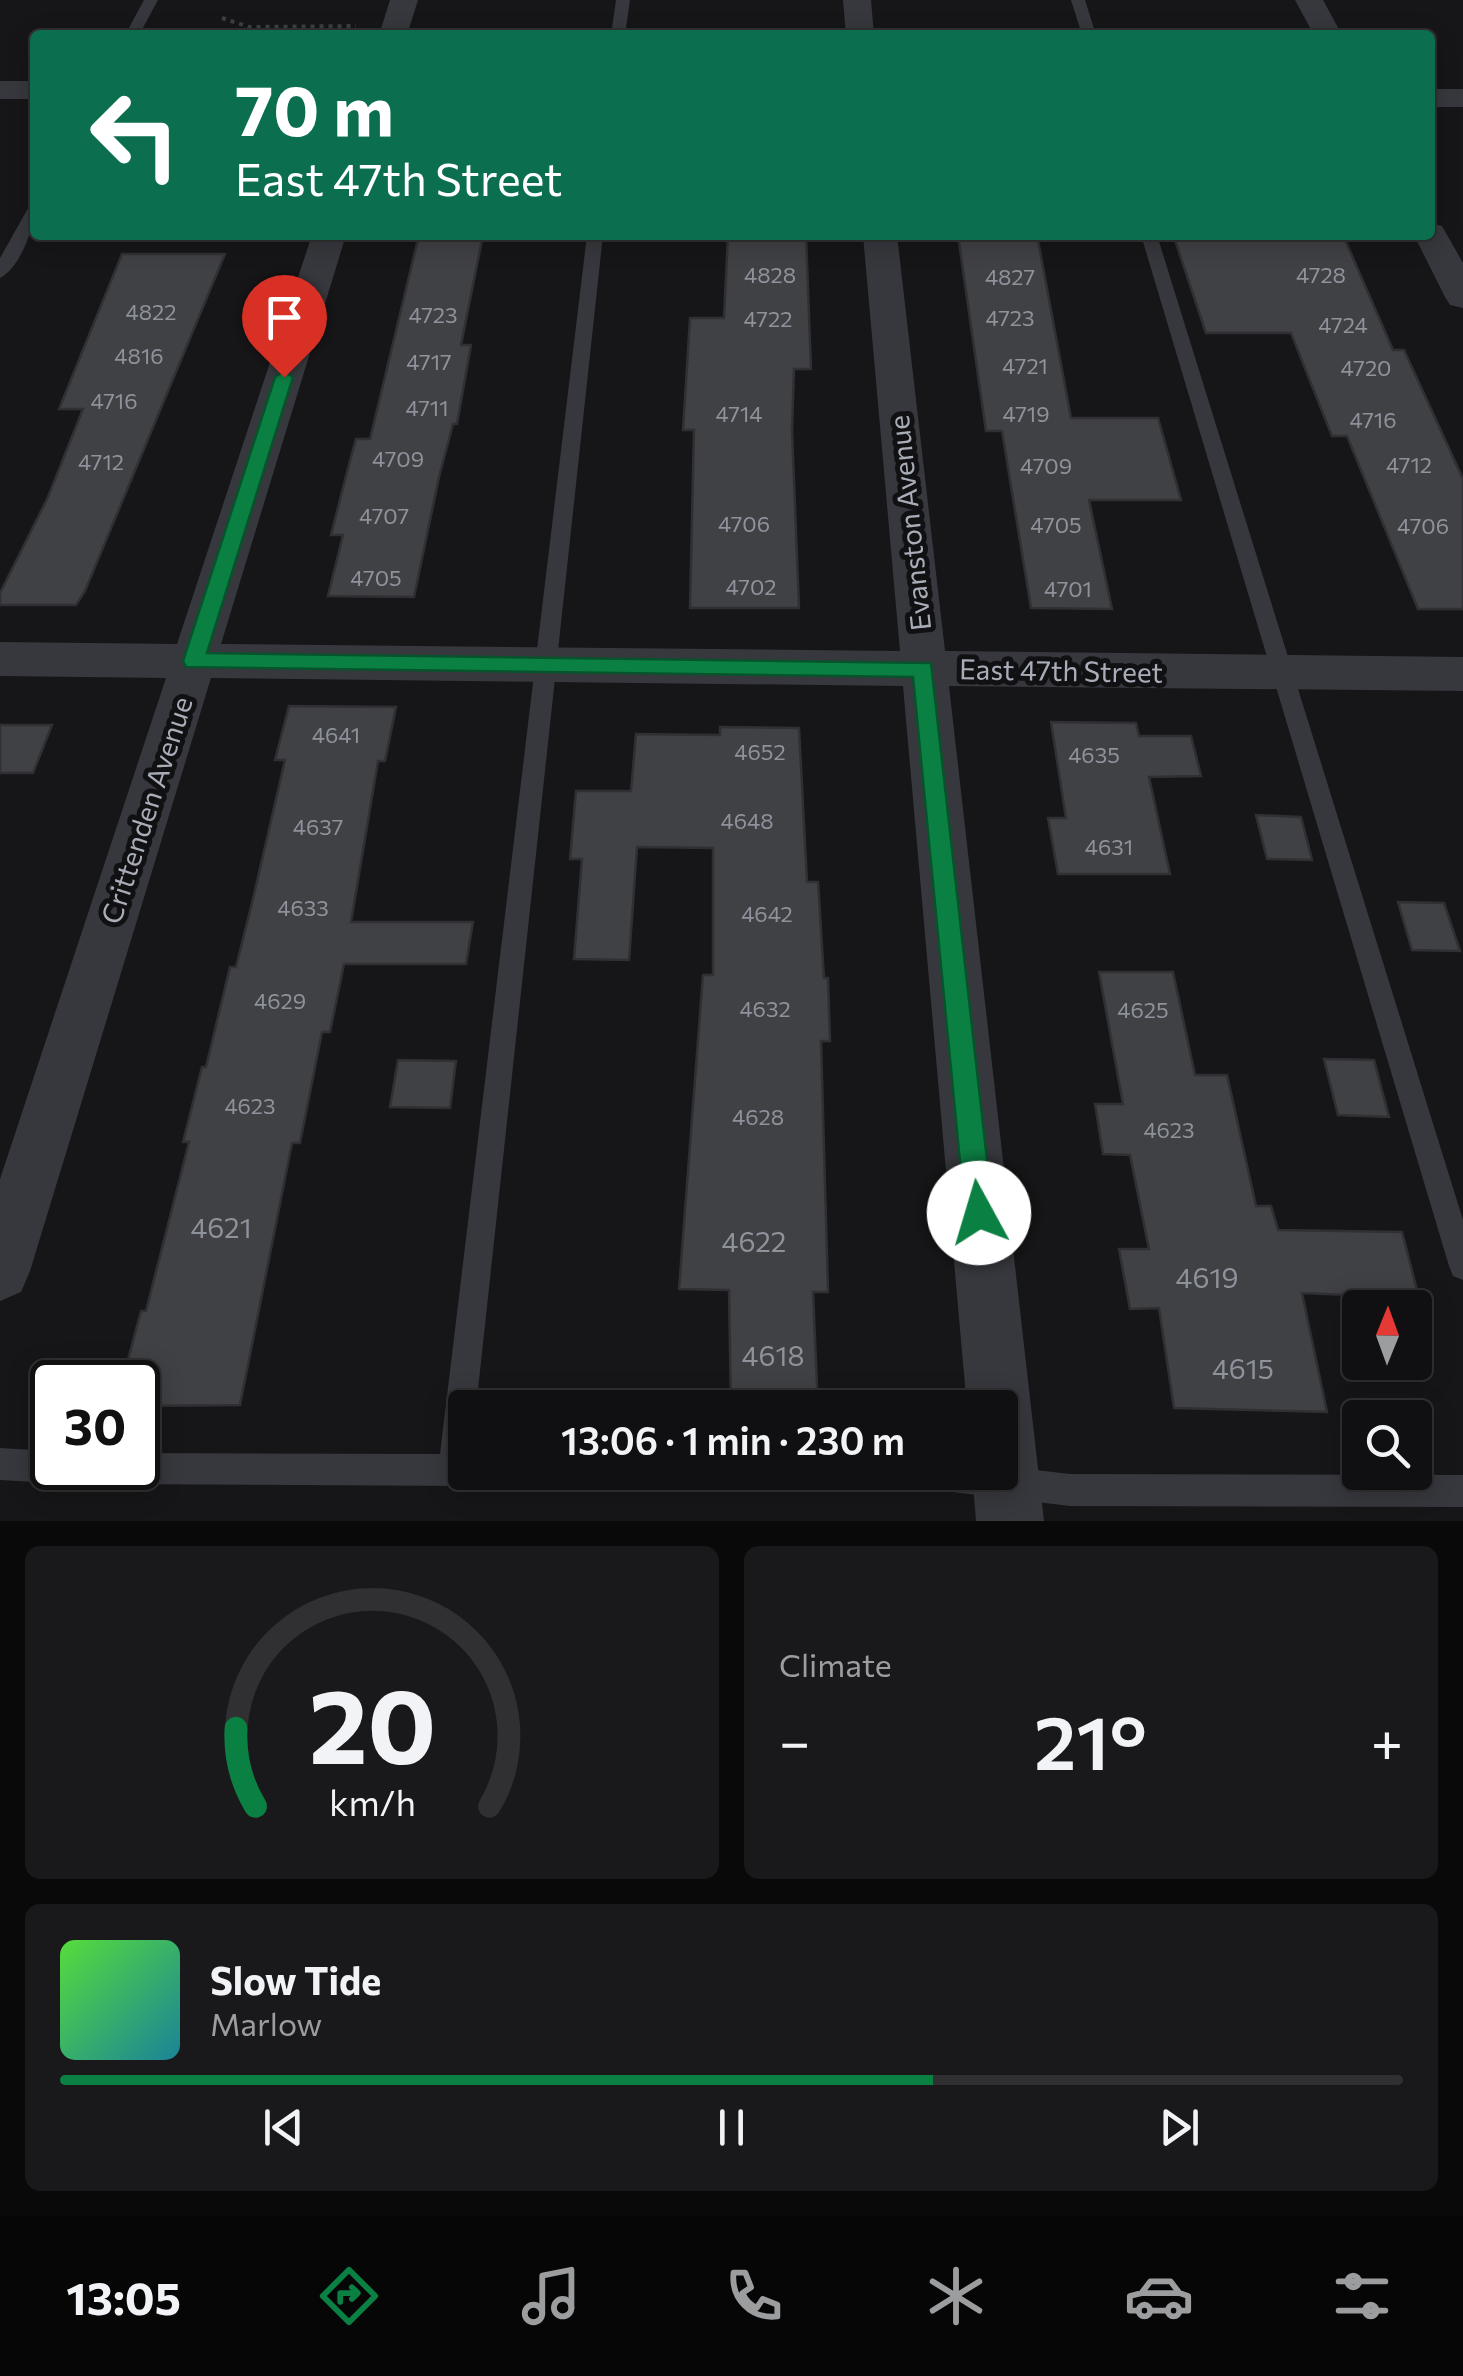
<!DOCTYPE html>
<meta charset="utf-8">
<style>
body{margin:0;font-family:Commissioner,sans-serif;background:#19191b;color:#f1f3f6;height:100vh;display:flex;flex-direction:column;font-size:38px;white-space:nowrap}
*{box-sizing:border-box;margin:0}
p{font-size:32px;color:#9c9d9f}
.icon{flex:none;width:55px;height:55px;fill:none;stroke:currentColor;stroke-width:2;stroke-linecap:round;stroke-linejoin:round}
.map{position:relative;height:1521px;overflow:hidden}
.sheet{display:flex;flex-direction:column;gap:25px;padding:25px;background:#09090a;flex:1}
.sheet>*{flex:none}
.guide{position:absolute;left:30px;top:30px;width:1405px;height:210px;border-radius:10px;box-shadow:0 5px 25px #0003,0 0 0 2px #303032;background:#0b6e4f;color:#fff;overflow:hidden}
.needle{width:65px;rotate:1deg}
.tools{position:absolute;left:1342px;top:1290px;display:grid;gap:20px}
.tools a{display:grid;place-items:center;width:90px;height:90px;border-radius:10px;background:#101012;box-shadow:0 5px 25px #0003,0 0 0 2px #303032;font-size:50px}
.speed{position:absolute;left:30px;top:1360px;display:flex;gap:20px;font-size:50px;font-weight:700;text-align:center}
.speed>*{display:grid;place-content:center;width:130px;height:130px;border-radius:50%;background:#101012;box-shadow:0 5px 25px #0003,0 0 0 2px #303032;line-height:1}
.speed .limit{border:5px solid #111;border-radius:15px;background:#fff;color:#111}
.pin{position:absolute;display:grid;place-items:center;width:85px;height:85px;color:#fff;margin:-102px -42px;border-radius:50% 50% 50% 0;rotate:-45deg;box-shadow:0 0 10px #0007}
.pin .icon{rotate:45deg}
.me{position:absolute;width:110px;margin:-55px;rotate:354deg;stroke-linejoin:round;filter:drop-shadow(0 0 8px #0008)}
.turn{display:flex;align-items:center;gap:35px;height:210px;padding:0 40px;font-size:45px}
.turn .icon{width:130px;height:130px;stroke-width:2.5}
.turn b{display:block;font-size:70px;line-height:85px}
.big{font-size:75px;font-weight:600;line-height:1.1}
.sheet .widget{flex:1;display:flex;flex-direction:column;justify-content:center;gap:15px;min-width:0;padding:0 35px;border-radius:15px;background:#19191b}
.sheet .dial{align-items:center;gap:0}
.dial svg{height:260px;overflow:visible;fill:none;stroke:#303032;stroke-width:7;stroke-linecap:round;text-anchor:middle}
.dial text{fill:#f1f3f6;stroke:none}
.song{display:flex;align-items:center;gap:30px}
.cover{width:120px;height:120px;border-radius:15px;background:linear-gradient(135deg,hsl(110 70% 55%),hsl(190 70% 35%))}
.played{height:10px;border-radius:5px;background:linear-gradient(90deg,#0b8043 65%,#303032 65%)}
.keys{display:flex;justify-content:space-around;direction:ltr}
.heat{display:flex;justify-content:space-between;align-items:center;font-size:55px;direction:ltr}
.sheet .tiles{flex:1;display:grid;gap:25px;grid-template-columns:1fr 1fr}
.widget:last-child{grid-column:span 2}
.trip{position:absolute;left:448px;top:1390px;width:570px;height:100px;border-radius:10px;background:#101012;box-shadow:0 5px 25px #0003,0 0 0 2px #303032;font-weight:600;line-height:100px;text-align:center}
.menu{display:flex;height:160px;justify-content:space-around;align-items:center;background:#060607;color:#9c9d9f}
.menu .icon{width:70px;height:70px}
.menu .selected{color:#0b8043}
.menu b{font-size:45px;color:#f1f3f6}
.map>svg:first-child{display:block}
.building{fill:#404145;stroke:#303034;stroke-width:2.5}
.lines{fill:none;stroke-linecap:round;stroke-linejoin:round}
.path{stroke:#3d3f44;stroke-width:4;stroke-dasharray:4 5;stroke-linecap:butt}
.service{fill:#37383d;fill-rule:evenodd}
.minor{fill:#37383d;fill-rule:evenodd}
.route{fill:#0b8043;stroke:#07532c;stroke-width:2.5}
.labels{text-anchor:middle;dominant-baseline:central;stroke-width:10;stroke-linejoin:round;paint-order:stroke}
.number-label{font-size:22px;fill:#8e929b}
.street-label{font-size:28px;fill:#a8adb8;stroke:#111113}
.near-number-label{font-size:28px;fill:#8e929b}
</style>
<div class="map">
<svg width="1463" height="1521" viewBox="0 0 1463 1521">
<rect width="100%" height="100%" fill="#161618"/>
<!-- building -->
<path class="building" d="M419 235H483L461 345H471L457 424H453L439 477 414 597 328 596 343 535H331L346 476 356 439H370Z
M728 235H806L811 369H794L792 431 799 608H690L694 430H683L690 318H724Z
M958 235H1037L1071 418H1158L1181 500H1089L1112 609 1031 608 1002 431H986Z
M1251 235H1343L1393 350H1404L1463 479V609H1418L1347 436H1332L1291 333H1206L1175 240H1253Z
M122 254H225L85 591 76 605H0V593L48 497 83 409H59Z
M289 706 396 707 385 761H378L351 922H473L466 964H344L330 1032H322L300 1143H292L240 1405 138 1406V1382H122L141 1311H146L189 1142H183L202 1067H206L230 967H236L253 899 285 760H275Z
M1051 722 1136 723 1139 736H1191L1201 776 1149 777 1170 874H1058L1048 818H1066Z
M0 725H52L33 773H0Z
M720 727 799 728 807 882H818L824 978H828L830 1041H821L828 1292H813L818 1408H731L729 1290 679 1289 703 975H713V848L637 847 629 960 574 959 582 859H570L576 791H631L636 734 720 735Z
M1256 815 1301 817 1312 860 1267 859Z
M1398 902 1444 903 1460 951 1412 950Z
M1099 972H1173L1195 1075H1227L1256 1206H1271L1278 1230 1402 1232 1419 1298 1302 1293 1327 1412 1174 1408 1159 1308 1130 1309 1119 1249H1149L1130 1155 1103 1154 1095 1104H1123Z
M1324 1059 1374 1060 1389 1117 1338 1115Z
M398 1060 456 1061 450 1108 390 1107Z"/>
<g class="lines">
<!-- path -->
<path class="path" d="M222 18 249 27 356 26"/>
<!-- service -->
<path class="service" d="M144 0H158L139 35H125Z
M616 0H630L625 35H611Z
M1071 0H1085L1096 35H1082Z
M35 205C35 227 20 268 0 278V258L27 210Z
M587 235H603L476 1408H465V1472H480L476 1481 465 1486 96 1484 85 1479 81 1468H138V1453L440 1454Z
M1141 235H1157L1463 1220V1280L1453 1276 1449 1266Z
M0 1448 52 1451V1468H67L63 1478 52 1483 0 1480Z
M1000 1466 1070 1474 1463 1475V1507L1070 1506 935 1490 754 1488 743 1483 739 1472H1000Z"/>
<!-- minor -->
<path class="minor" d="M390 0H418L407 35H379Z
M843 0H871L874 35H846Z
M1295 0H1323L1342 35H1314Z
M0 81H35V99H0Z
M1430 89H1463V107H1430Z
M1430 223 1442 226 1463 263V308L1450 305 1445 297 1414 235H1430Z
M312 235H346L221 644 900 651 863 235H897L945 651 1463 657V691L949 686 1044 1521H976L972 1472H1000V1408H967L903 686 211 678 30 1271 21 1292 0 1301V1179L166 678 0 676V642L177 644Z"/>
</g>
<!-- route -->
<path class="route" d="M284 371 293 377 207 653 931 663 993 1213 989 1223 979 1227 969 1223 965 1213 913 677 186 667 183 661 275 377Z"/>
<g class="labels">
<!-- number labels -->
<g class="number-label">
<text x="770" y="274">4828</text>
<text x="1321" y="274">4728</text>
<text x="1010" y="276">4827</text>
<text x="151" y="311">4822</text>
<text x="433" y="314">4723</text>
<text x="1010" y="317">4723</text>
<text x="768" y="318">4722</text>
<text x="1343" y="324">4724</text>
<text x="139" y="355">4816</text>
<text x="429" y="361">4717</text>
<text x="1025" y="365">4721</text>
<text x="1366" y="367">4720</text>
<text x="114" y="400">4716</text>
<text x="427" y="407">4711</text>
<text x="739" y="413">4714</text>
<text x="1026" y="413">4719</text>
<text x="1373" y="419">4716</text>
<text x="398" y="458">4709</text>
<text x="101" y="461">4712</text>
<text x="1409" y="464">4712</text>
<text x="1046" y="465">4709</text>
<text x="384" y="515">4707</text>
<text x="744" y="523">4706</text>
<text x="1056" y="524">4705</text>
<text x="1423" y="525">4706</text>
<text x="376" y="577">4705</text>
<text x="751" y="586">4702</text>
<text x="1068" y="588">4701</text>
<text x="336" y="734">4641</text>
<text x="760" y="751">4652</text>
<text x="1094" y="754">4635</text>
<text x="747" y="820">4648</text>
<text x="318" y="826">4637</text>
<text x="1109" y="846">4631</text>
<text x="303" y="907">4633</text>
<text x="767" y="913">4642</text>
<text x="280" y="1000">4629</text>
<text x="765" y="1008">4632</text>
<text x="1143" y="1009">4625</text>
<text x="250" y="1105">4623</text>
<text x="758" y="1116">4628</text>
<text x="1169" y="1129">4623</text>
</g>
<!-- street labels -->
<g class="street-label">
<text transform="translate(909 523) rotate(-96)">Evanston Avenue</text>
<text transform="translate(1061 670) rotate(1)">East 47th Street</text>
<text transform="translate(146 810) rotate(-72)">Crittenden Avenue</text>
</g>
<!-- near-number labels -->
<g class="near-number-label">
<text x="221" y="1227">4621</text>
<text x="754" y="1241">4622</text>
<text x="1207" y="1277">4619</text>
<text x="773" y="1355">4618</text>
<text x="1243" y="1368">4615</text>
</g>
</g>
</svg>
<div class="tools">
<a><svg class="needle" viewBox="-14 -14 28 28"><path d="M0-13l5 13h-10z" fill="#e53935"/><path d="M0 13l5-13h-10z" fill="#9c9d9f"/></svg></a>
<a><svg class="icon" aria-label="search" viewBox="0 0 24 24"><circle cx="10" cy="10" r="6"/><path d="M15 15l6 6"/></svg></a>
</div>
<div class="speed"><div class="limit">30</div></div>
<div class="pin" style="left:284px;top:377px;background:#d93025"><svg class="icon" aria-label="arrive" viewBox="0 0 24 24"><path d="M6 21V4h12l-3 4 3 4H6"/></svg></div>
<svg class="me" style="left:979px;top:1213px" viewBox="-20 -20 40 40"><circle r="19" fill="#fff"/><path d="M0-13L10 11 0 6-10 11z" fill="#0b8043"/></svg>
<div class="trip">13:06 · 1 min · 230 m</div>
<div class="guide">
<div class="turn"><svg class="icon" aria-label="left" viewBox="0 0 24 24"><path d="M17 20v-9H6M10 6l-5 5 5 5"/></svg><div><b>70 m</b>East 47th Street</div></div>
</div>
</div>
<section class="sheet">
<div class="tiles">
<div class="widget dial"><svg viewBox="0 0 100 80">
<path d="M14 69A42 42 0 1 1 86 69"/>
<path d="M14 69A42 42 0 0 1 8 45" stroke="#0b8043"/>
<text x="50" y="56" font-size="32" font-weight="700">20</text>
<text x="50" y="72" font-size="11">km/h</text>
</svg></div>
<div class="widget"><p>Climate</p>
<div class="heat"><a>−</a><b class="big">21°</b><a>+</a></div>
</div>
<div class="widget">
<div class="song"><i class="cover"></i><div><b>Slow Tide</b><p>Marlow</p></div></div>
<div class="played"></div>
<div class="keys"><svg class="icon" aria-label="previous" viewBox="0 0 24 24"><path d="M18 5L8 12l10 7zM5 5v14"/></svg><svg class="icon" aria-label="pause" viewBox="0 0 24 24"><path d="M8 5v14M16 5v14"/></svg><svg class="icon" aria-label="next" viewBox="0 0 24 24"><path d="M6 5l10 7-10 7zM19 5v14"/></svg></div>
</div>
</div>
</section>
<nav class="menu">
<b>13:05</b>
<svg class="icon selected" aria-label="directions" viewBox="0 0 24 24"><path d="M12 3l9 9-9 9-9-9zM9 14v-3h6M13 9l2 2-2 2"/></svg>
<svg class="icon" aria-label="music" viewBox="0 0 24 24"><path d="M9 18V5l10-2v13"/><circle cx="6" cy="18" r="3"/><circle cx="16" cy="16" r="3"/></svg>
<svg class="icon" aria-label="phone" viewBox="0 0 24 24"><path d="M5 4h4l2 5-3 2q2 4 5 5l2-3 5 2v4C11 20 4 13 5 4z"/></svg>
<svg class="icon" aria-label="climate" viewBox="0 0 24 24"><path d="M12 3v18M4 7l16 10M4 17L20 7"/></svg>
<svg class="icon" aria-label="car" viewBox="0 0 24 24"><path d="M5 17H2v-5l4-1 3-4h7l3 4 3 1v5h-3M9 17h6M6 11h13"/><circle cx="7" cy="17" r="2"/><circle cx="17" cy="17" r="2"/></svg>
<svg class="icon" aria-label="filters" viewBox="0 0 24 24"><path d="M4 7h16M4 17h16"/><circle cx="9" cy="7" r="2"/><circle cx="15" cy="17" r="2"/></svg>
</nav>
